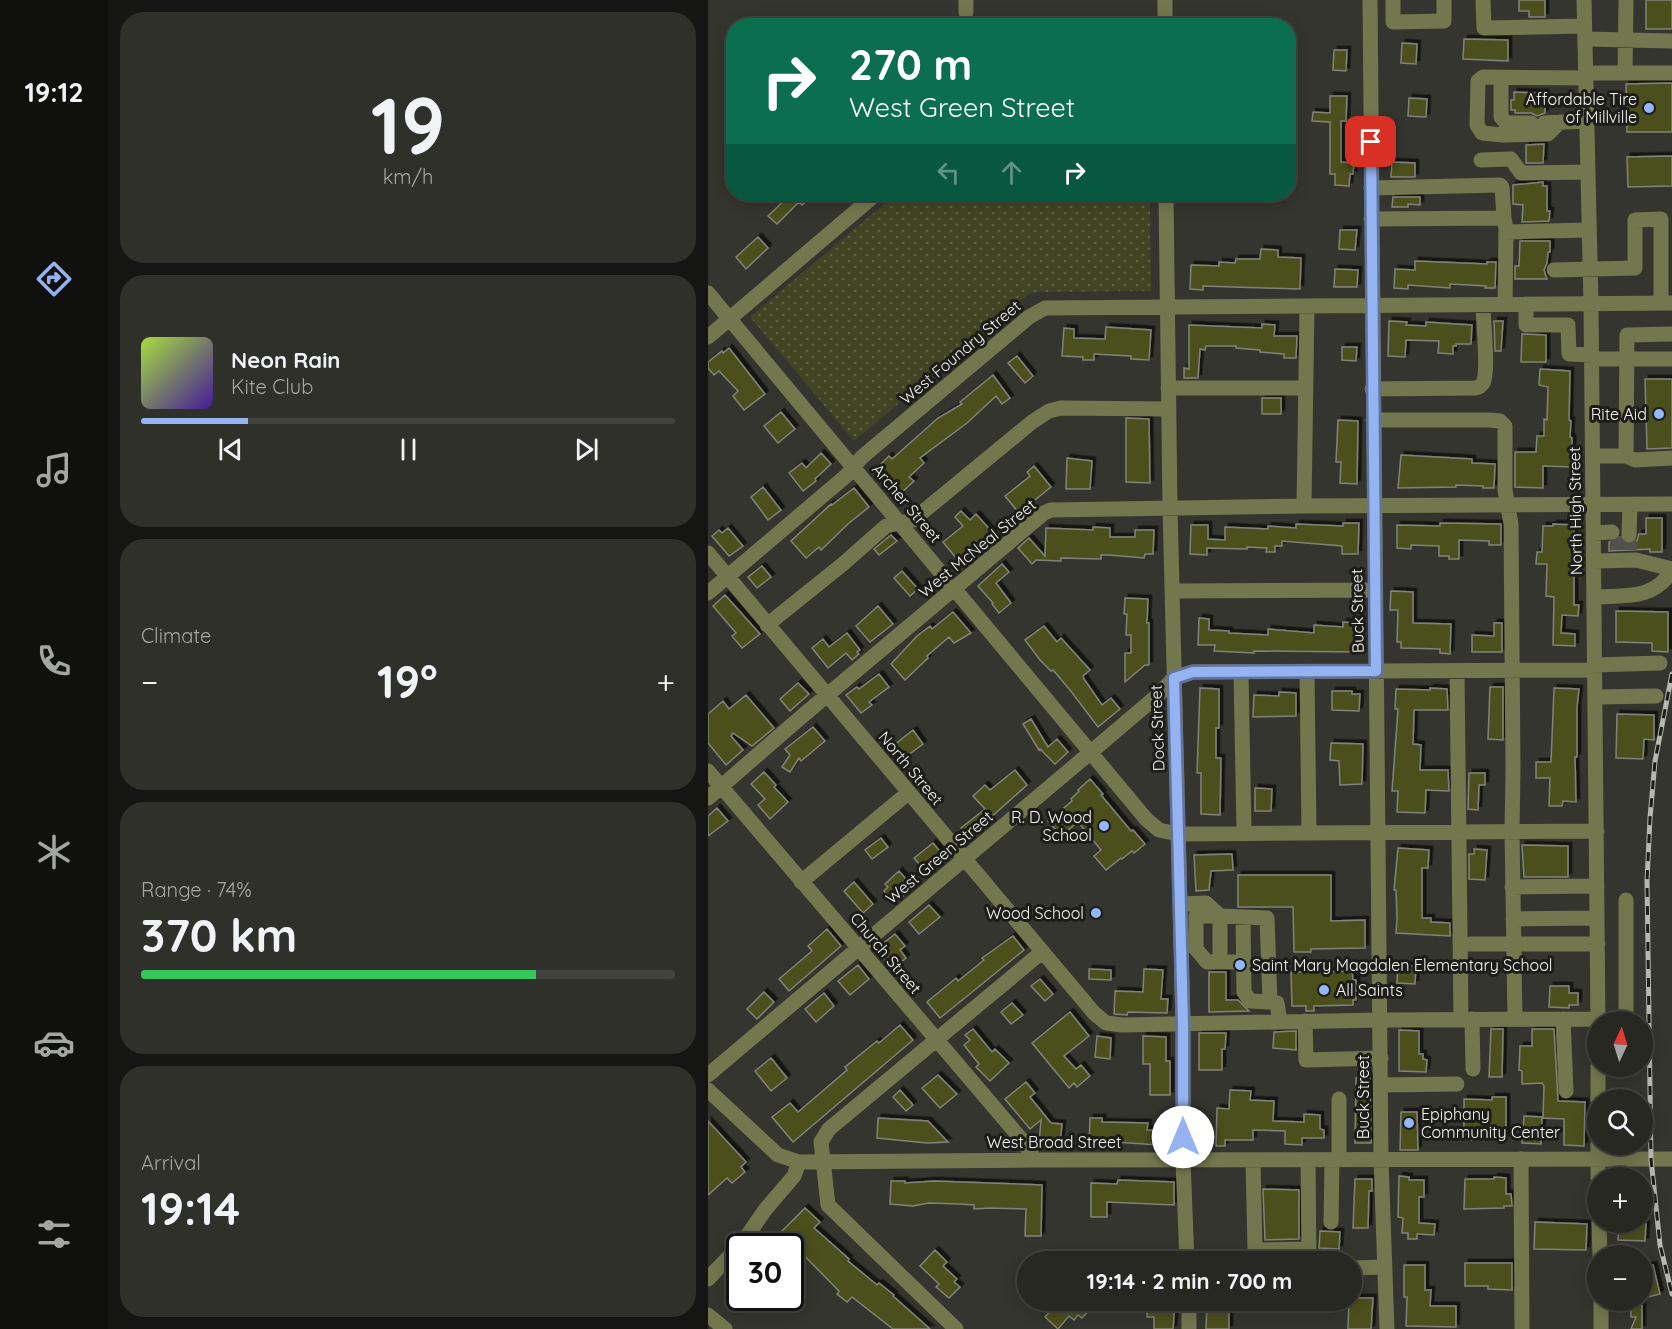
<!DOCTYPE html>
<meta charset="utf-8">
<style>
body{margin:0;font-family:Quicksand,sans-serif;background:#2f302a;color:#f1f3f6;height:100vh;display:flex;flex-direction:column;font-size:22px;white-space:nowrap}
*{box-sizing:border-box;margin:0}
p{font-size:20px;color:#a4a6a5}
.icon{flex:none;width:33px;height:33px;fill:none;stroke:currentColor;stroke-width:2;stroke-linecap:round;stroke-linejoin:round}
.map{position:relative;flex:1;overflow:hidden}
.drawer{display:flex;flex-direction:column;gap:12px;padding:12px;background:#151613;width:600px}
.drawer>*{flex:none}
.banner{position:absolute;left:18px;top:18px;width:570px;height:183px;border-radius:24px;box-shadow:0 3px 15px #0003,0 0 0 2px #434440;background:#0b6e4f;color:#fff;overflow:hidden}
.needle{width:39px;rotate:4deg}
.buttons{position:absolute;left:879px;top:1011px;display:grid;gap:12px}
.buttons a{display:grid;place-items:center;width:66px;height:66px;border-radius:50%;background:#272822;box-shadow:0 3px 15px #0003,0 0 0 2px #434440;font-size:30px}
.speed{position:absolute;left:18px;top:1233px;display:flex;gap:12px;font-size:30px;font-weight:700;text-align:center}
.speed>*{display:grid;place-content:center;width:78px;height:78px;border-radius:50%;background:#272822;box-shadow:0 3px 15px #0003,0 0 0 2px #434440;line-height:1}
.speed .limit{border:3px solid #111;border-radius:9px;background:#fff;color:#111}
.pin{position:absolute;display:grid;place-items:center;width:51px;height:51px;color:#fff;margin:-26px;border-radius:12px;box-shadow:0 3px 9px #0006}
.me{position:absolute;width:66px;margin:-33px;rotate:0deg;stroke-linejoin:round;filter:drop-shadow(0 0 4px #0008)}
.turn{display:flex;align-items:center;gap:21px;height:126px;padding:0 24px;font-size:27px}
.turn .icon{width:78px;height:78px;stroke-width:2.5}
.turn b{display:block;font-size:42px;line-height:51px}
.lanes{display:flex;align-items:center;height:57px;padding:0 24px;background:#0003;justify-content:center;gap:30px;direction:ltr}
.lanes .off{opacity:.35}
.big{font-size:45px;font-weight:700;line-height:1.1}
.drawer .card{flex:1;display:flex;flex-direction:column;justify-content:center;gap:9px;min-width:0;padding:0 21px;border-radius:24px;background:#2f302a}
.drawer .dial{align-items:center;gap:0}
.dial b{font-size:78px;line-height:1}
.song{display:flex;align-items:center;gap:18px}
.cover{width:72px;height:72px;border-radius:9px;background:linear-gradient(135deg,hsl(80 70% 55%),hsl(260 70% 35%))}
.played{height:6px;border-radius:3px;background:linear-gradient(90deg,#95b2f1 20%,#434440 20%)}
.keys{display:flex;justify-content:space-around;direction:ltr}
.heat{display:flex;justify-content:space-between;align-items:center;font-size:33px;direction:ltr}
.charge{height:9px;border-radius:4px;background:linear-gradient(90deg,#34c759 74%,#434440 0)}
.trip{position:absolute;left:309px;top:1251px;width:345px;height:60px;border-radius:30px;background:#272822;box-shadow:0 3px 15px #0003,0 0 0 2px #434440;font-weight:700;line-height:60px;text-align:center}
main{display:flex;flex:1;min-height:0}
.tab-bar{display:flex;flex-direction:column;width:108px;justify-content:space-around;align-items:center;background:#10100e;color:#a4a6a5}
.tab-bar .icon{width:42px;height:42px}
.tab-bar .active{color:#95b2f1}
.tab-bar b{font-size:27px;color:#f1f3f6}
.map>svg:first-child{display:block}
.grass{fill:url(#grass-dots)}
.building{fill:#4c501c;stroke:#81827a;stroke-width:1.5;filter:url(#shadow)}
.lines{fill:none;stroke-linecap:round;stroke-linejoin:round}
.minor-tunnel{stroke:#51524b;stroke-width:15;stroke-dasharray:15 8;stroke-linecap:butt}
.minor{stroke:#73774e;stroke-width:15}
.rail-casing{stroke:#b7b7b2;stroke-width:5}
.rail{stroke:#1c1c19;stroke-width:3;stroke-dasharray:9;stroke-linecap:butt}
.route-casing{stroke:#61749d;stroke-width:15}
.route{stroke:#95b2f1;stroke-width:10}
.poi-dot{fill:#93b7fd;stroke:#1c1c19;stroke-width:2}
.labels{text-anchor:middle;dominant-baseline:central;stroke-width:6;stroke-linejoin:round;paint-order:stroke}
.poi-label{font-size:16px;fill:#f5f5f1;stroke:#1c1c19;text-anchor:end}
.street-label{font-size:16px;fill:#f5f5f1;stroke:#1c1c19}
</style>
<main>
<nav class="tab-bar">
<b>19:12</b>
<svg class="icon active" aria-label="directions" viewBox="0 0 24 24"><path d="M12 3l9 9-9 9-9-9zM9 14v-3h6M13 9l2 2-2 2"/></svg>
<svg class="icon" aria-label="music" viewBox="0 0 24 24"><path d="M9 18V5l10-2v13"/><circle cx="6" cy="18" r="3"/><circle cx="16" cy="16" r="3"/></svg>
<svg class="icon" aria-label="phone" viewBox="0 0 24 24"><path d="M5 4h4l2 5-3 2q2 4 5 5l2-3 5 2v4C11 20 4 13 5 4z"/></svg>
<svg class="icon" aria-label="climate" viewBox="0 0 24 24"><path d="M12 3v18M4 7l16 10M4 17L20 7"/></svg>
<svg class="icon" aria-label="car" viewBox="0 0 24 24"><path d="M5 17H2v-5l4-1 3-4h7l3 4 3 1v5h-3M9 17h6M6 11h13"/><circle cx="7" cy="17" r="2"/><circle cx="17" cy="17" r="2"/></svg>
<svg class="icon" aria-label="filters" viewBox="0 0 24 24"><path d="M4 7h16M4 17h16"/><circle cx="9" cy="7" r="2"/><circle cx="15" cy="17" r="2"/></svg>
</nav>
<section class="drawer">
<div class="card dial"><b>19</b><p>km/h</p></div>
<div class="card">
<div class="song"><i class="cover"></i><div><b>Neon Rain</b><p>Kite Club</p></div></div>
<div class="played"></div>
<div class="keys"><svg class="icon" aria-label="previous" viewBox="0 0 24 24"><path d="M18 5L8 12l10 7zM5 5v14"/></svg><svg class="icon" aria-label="pause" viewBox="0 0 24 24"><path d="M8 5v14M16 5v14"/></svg><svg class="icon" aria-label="next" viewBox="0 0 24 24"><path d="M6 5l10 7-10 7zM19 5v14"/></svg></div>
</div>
<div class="card"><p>Climate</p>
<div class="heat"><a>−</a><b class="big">19°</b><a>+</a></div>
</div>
<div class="card"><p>Range · 74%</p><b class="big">370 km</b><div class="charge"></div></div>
<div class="card"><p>Arrival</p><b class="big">19:14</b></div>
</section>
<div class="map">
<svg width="964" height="1329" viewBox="0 0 964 1329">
<defs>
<pattern id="grass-dots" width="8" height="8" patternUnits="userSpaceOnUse" patternTransform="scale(1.5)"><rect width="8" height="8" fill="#414422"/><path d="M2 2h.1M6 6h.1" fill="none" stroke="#5d6043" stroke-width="1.8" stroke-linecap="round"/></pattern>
<filter id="shadow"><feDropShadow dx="3.5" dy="-3.5" stdDeviation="0" flood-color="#0009"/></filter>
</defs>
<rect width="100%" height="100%" fill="#34352e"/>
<!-- grass -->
<path class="grass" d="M188 194H442L443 291 328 292 321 294 146 441 42 317Z"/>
<!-- building -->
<path class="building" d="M811 0H837V17H821V11H811Z
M938 0H964V29H938Z
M756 39 800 40V61L755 59Z
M694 43 709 44 708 64 693 63Z
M626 50H639L638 71 625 70Z
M964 83V132H919L918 84Z
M806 92 837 93V113L829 116 823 113H807V110H803V100H806Z
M622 96H639L638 121H633V162L646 163 645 174H642L641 186 627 185V174H622V122L604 121 605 112 622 113Z
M701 98 719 99 718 117 700 116Z
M836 144 835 163H818V145Z
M964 156V186L920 187 919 157Z
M684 162 707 163V177H683Z
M835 182V186H839V211H842L841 221 814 222 815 205 805 204V185Z
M83 194H106L94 205 91 202 69 224 60 216Z
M685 197H712V205L700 204V207H684Z
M632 230H649L647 250 631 249Z
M50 237 60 248 38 269 28 257Z
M812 241H842V252H840L839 263 836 270 839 279H807V266H811Z
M553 249 570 250V257L593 258 592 289 495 286V290L482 289 483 265 511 266V262L527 263 528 259H552Z
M707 261 779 264V262H788L787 288H777L778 286 742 284V288L700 285V289L686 288 687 269 707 270Z
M627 269 650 270 649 287H626Z
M681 321 699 322 698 325 718 326V322L764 325 763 344H748V346H745V354L730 353 731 341 698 340 697 357 680 356Z
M786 321H795L793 351H787Z
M554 324 567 325 566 336H589L588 358H576V354L552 352V350L528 348V346H498L497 350 492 349 490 378H476V368L481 369V325L554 328Z
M398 327 443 330 441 360 423 359V356L386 354V360H375V357L354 356 356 328 366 329V338L397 339Z
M814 334 838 335V362H813Z
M634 347H649L648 361 634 360Z
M21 348 57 394 36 410 25 396 30 391 11 371 6 375 0 368V362L14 351 15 353Z
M309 356 325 376 317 383 300 363Z
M832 369 862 371 861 420 863 421 862 437 864 438V467L835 466V488L807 487V452H828L829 436H836V419L839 420 840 387 831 385Z
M285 375 302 398 294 404 288 396 259 423 212 458 216 463 201 477 206 481 192 494 168 469 181 456 184 459 230 418 254 404 252 402Z
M937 379H964V448L939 449Z
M554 398H573V414H554Z
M73 412 87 429 70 443 56 426Z
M418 418 441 419 442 483 418 482Z
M630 420 650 421 649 484 632 483 633 462H628Z
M113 453 123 464 107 479 108 481 95 491 81 473 94 463 98 468Z
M693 455 764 459V463L787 464 786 488H775V486L748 485V487L690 488Z
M359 458 384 461 382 489H358Z
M326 466 343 487 311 513 297 496 322 476 319 472Z
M55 487 73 510 60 520 43 497Z
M146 488 161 507 141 523 113 550 111 547 98 558 83 541 123 504 124 505Z
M253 511 262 520 268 514 285 533 266 550 267 552 253 564 235 542 255 526 247 517Z
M938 518H954V552H942V549L901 551V542L909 540 912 537 915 543 921 545 929 541 931 534H938Z
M635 523H651L650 554H634V546L574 541V546H567V552H558L559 548 539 547V549L499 548V555L482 554 483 525H500V539L517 540V527L560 529V526L588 528V524L635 526Z
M732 523 793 524V545H781V541L751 540V559H741V556H731V546L703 545V549L689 548V525L732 526Z
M845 524 866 525V605H871L870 616 854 615 853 633 867 634V646L845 645 846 597 838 596 839 564H828L829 552H834L835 526H845Z
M385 527 402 528V537H427V530H446L445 554H437L436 558 401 555H393V559L353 558V561L328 560 324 564 310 548 321 538 337 556 338 528 385 530Z
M20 528 35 546 21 556 4 536 11 530 14 533Z
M183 535 189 541 171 555 166 549Z
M294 564 301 572 288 583 303 603 291 613 284 604 285 603 270 586Z
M54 566 63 577 49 588 40 577Z
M194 571 210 589 202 596 186 578Z
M683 591 705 592V623L743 624 742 654 732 653V649L693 648V642H689L690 610H682Z
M17 595 52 634 34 648 24 636 28 633 5 606Z
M417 598 440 599 439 623H441V665H437L417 682V653H423V635H418L419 614H416Z
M170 606 185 624 162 642 148 626Z
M908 611 960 612V652L944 651V643L908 642Z
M245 612 263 633 246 643 241 637 219 656 220 658 197 680 183 664 209 636 222 626 224 629Z
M491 618 501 619V630L521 631V633L560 635V629L606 633V625L635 627V622L651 623 650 652 546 651V653L506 651 507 645H490Z
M786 623H794V652H764V635L786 636Z
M336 626 349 642 353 638 382 670 375 676 376 679 394 705 403 698 412 709 390 727 362 690 345 670 343 671 332 660 317 640Z
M139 633 152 650 149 652 151 654 144 660 138 653 120 668 104 648 115 639 121 647Z
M171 674 181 687 161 702 164 705 153 713 138 695 149 687 151 689Z
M90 683 101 694 82 711 72 699Z
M782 687H795V740L780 739Z
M492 688 511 689V728H508V758H513L512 815 493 814V773H489Z
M722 688 739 689 740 710H706L705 744 713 745 712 770H740L741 791 718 790 717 813 689 812 690 791H684L690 709H687L688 689 722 690Z
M846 688 871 689 869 707V757H867L868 802 855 801 854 806H841L842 778H828V762H843Z
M624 691H644V694H652L651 711 624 710Z
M571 692 588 693V716L545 717 546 695 571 696Z
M38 695 66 728 44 746 25 733 23 736 35 750 18 765 0 743V714L15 701 21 709Z
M909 714 946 715V740L936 739 935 759 908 758Z
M323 719 340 747 349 739 360 752 347 764 332 749 331 750 315 724Z
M105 727 117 741 93 761 91 758 82 772 74 767 82 755 77 749Z
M205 730 215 744 196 758 186 745Z
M623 743 655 744 654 784 632 785 631 761 622 760Z
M307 770 319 785 260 838 253 828 277 809 265 796 277 785 282 790Z
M56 772 68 785 66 787 80 802 62 819 50 805 57 799 43 784Z
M761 773H777V785H771L770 810 760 809Z
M382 779 395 794 393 795 423 831 425 830 437 844 426 853 424 851 414 859 413 858 398 870 386 856 393 850 370 822 353 836 340 821 364 801 363 799 371 791 370 790Z
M547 788 564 789 563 811H547Z
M9 808 20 821 0 836V816Z
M173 838 180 847 164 859 157 850Z
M225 843 235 855 216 870 206 858Z
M814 845 860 846V877H816Z
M690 848 721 850 720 868H714V918H723V922L742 923V936L688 933 689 918 688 890H686Z
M766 849 779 850 777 880 761 879V854H766Z
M524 854 525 870 503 871 501 890 488 891 486 855Z
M191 871 205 887 187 903 176 891 180 887 177 884Z
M530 875H623V921L657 920V948L603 949V952H586L585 907H530Z
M146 882 165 904 155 913 136 891Z
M221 905 232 917 211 934 201 922Z
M119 929 133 946 81 991 71 979 104 951 100 946Z
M187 934 197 946 192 950 198 958 190 965 183 957 178 962 168 949Z
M305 936 316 950 232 1018 219 1002 248 978 250 981 276 960 274 958Z
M150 965 161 979 142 995 130 981Z
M690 965 708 966 707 984 689 983Z
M597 968H606V972L644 971 645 980H648V1000H645V1005L606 1006V1011H598V1006H584L583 972H597Z
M381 969 403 970V980L381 979Z
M436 969 455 970 453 999H460L459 1013 420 1012 419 1015 406 1014 407 991 435 992Z
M501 972H518V1000H530L541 1011 501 1012Z
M332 979 345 994 337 1001 323 986Z
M842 986H861V993H870V1005H861V1008L841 1007Z
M56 992 66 1002 49 1019 39 1009Z
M116 993 126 1006 108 1022 97 1009Z
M304 1003 315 1015 303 1024 293 1012Z
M362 1012 381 1036 356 1056 368 1069 373 1065 382 1076 369 1087 366 1083 361 1088 324 1043Z
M192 1025 205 1040 85 1142 64 1117 82 1103 90 1112 139 1070 137 1067 169 1041 171 1043Z
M265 1029 284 1052 287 1049 301 1063 282 1081 268 1067 271 1064 256 1045 262 1040 257 1035Z
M783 1029H795L794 1077H781Z
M824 1029H846L850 1101 877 1102 876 1146 856 1145V1119L835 1118 836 1086 834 1083 814 1084V1071L811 1070 812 1046H824Z
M691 1030 711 1031V1054H715V1059L719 1060 718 1072 691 1071Z
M588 1031V1050L565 1048 566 1032Z
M491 1033H518L517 1049H514V1070H491Z
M389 1036 403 1038 402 1059 387 1057Z
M435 1036 458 1037V1061H462V1095H442V1064H435Z
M63 1058 79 1078 63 1091 47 1071Z
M230 1075 249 1094 232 1108 214 1088Z
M648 1078H662L663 1143H647Z
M318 1082 327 1093 322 1097 343 1123 354 1124 352 1145 331 1143 333 1120 322 1129 297 1099Z
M192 1090 205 1105 198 1111 185 1097Z
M522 1090 543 1091 542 1100 566 1101 565 1121 596 1122V1114L612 1115V1129L616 1130V1138H594V1145L577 1144V1131L545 1130V1140H517V1146H508L509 1108 521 1109Z
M784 1097H798V1139L765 1137V1140L756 1139V1099L784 1100Z
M693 1112H709L710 1150H692Z
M816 1116 834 1117 833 1144 814 1143Z
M170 1118 220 1121 240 1142 219 1143 169 1138Z
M382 1118H394V1122L440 1123 439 1130H465V1146L392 1141V1144H381Z
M0 1121 38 1162 33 1167 37 1172 24 1183 19 1178 0 1195Z
M691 1176 701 1177V1180H716V1197H711V1223L727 1224 726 1235 709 1234V1239H700V1233H694L695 1218 690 1217Z
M786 1177 798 1178V1194H803L804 1206H796V1208L756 1209 757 1179H786Z
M647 1179H664V1191H661L660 1228H645Z
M410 1180 466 1182V1205L399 1202V1217H383V1183L409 1184Z
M183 1181H197V1183L226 1181 334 1185 333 1236H317L318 1209 282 1208 266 1209V1205L251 1204 221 1203 205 1206 182 1204Z
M555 1189 591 1190V1239L557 1240Z
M97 1208 112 1222 106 1228 141 1259 140 1261 169 1285 171 1283 186 1295 185 1296 222 1329H185L144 1297 139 1302 129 1294 131 1291 73 1232Z
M827 1222 879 1224 878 1250 826 1249Z
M911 1223 938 1224 937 1241 910 1240Z
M612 1231 632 1232 631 1249 611 1248Z
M227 1250 239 1262 235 1266 249 1279 246 1282 252 1287 241 1298 228 1287 231 1284 212 1266Z
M757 1263H804V1290L780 1289V1286H757Z
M696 1265H717V1290H723L722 1306H748V1327L698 1326 699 1297H696Z
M945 1265 952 1294 940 1297 936 1278H934V1267Z
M644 1298H665L663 1329H640L641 1300H644Z
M352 1300H381L386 1305 374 1318 370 1315 366 1320 361 1316 350 1329 337 1317Z
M499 1300H521V1329H498Z
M439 1301 467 1302 465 1329H446V1317H439Z
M934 1305V1329H923L928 1317H923V1306Z"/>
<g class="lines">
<!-- minor-tunnel -->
<path class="minor-tunnel" d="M910 550V536
M921 550V535"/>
<!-- minor -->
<path class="minor" d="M258 0V12
M457 0V26
M662 0 673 1160 679 1329
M685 0V22L736 21V0
M775 0 776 28 876 26
M876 0 883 304 890 1022
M877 39 964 41
M877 73H964
M917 73 918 0
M793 78V117L798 123H823
M852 122 840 134 795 135 774 133 769 125 770 81 775 77 878 78
M836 123 879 121
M773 160 803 159 813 173 880 172
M663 188 792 185 794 187 796 218
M458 194 462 508 475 1023V1160L479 1262
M663 219 796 218 798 229 797 304
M798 232 881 230
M846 270 927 268V220L953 219V303
M0 293 438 819 451 830 470 834 889 831
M818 304V325H860L861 354 884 355
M0 337 168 194
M884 359H964
M460 388H598
M664 389 767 388C771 387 772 387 775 383 781 372 775 320 775 305
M665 420H781L792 421 797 426V490L803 524 805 769 804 831 807 1019
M885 456H918L919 335 964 334
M918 456 927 460 964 458
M596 506 599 307
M886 533 904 532
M921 535 922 505
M0 553 386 1013 398 1023 414 1025 672 1020 890 1019
M886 561 928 560 964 569
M464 591 667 590
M0 593 138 476 154 457 321 317 337 308 964 303
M886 597C917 595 947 600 964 570
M59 625 135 564 178 526 205 520 324 422 341 411 353 408 460 409
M887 665 952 663
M749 671 753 1019
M533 672 536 833
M599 672 601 832
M887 697 948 696
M0 771 314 1140 327 1160
M0 798 92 718 336 513 343 510 596 506 964 504
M93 882 200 793
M804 887 889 886
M472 904 498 903 512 916 559 918 562 1002 569 1003 572 1022
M535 917 536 992 542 1001 562 1002
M805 919 889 918
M762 944H890
M512 962V916H488V949L499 962H535
M764 1019 765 1069
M855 1019 858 1091
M597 1021 598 1060 673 1058
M918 1022V900
M890 1066V1100
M0 1075 383 752 450 695 466 678 485 672 887 670
M673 1085 749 1084
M0 1090 70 1155 91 1162 327 1160 964 1159
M631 1099V1160
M890 1144V1178
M813 1159 814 1329
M545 1160 547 1250 601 1249
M600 1160 601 1262
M623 1222 624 1160
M891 1222 892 1256
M384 1259 479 1258
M644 1268 677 1267
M0 1279 35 1242 57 1210 86 1176 91 1162
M481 1300V1329
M893 1300V1329
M0 1315 17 1329
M248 1329 120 1205 113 1142 121 1129 334 952"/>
<!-- rail casing -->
<g class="rail-casing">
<path id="rail" d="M964 674 947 761 942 818 939 881 943 1159 952 1245 964 1294"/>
</g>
<!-- rail -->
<use href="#rail" class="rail"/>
</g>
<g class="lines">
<!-- route casing -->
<g class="route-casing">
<path id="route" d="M475 1137V1023L466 678 485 672 668 671 663 142"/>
</g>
<!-- route -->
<use href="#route" class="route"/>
</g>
<!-- markers -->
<g class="poi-dot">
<circle cx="941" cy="108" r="6"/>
<circle cx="951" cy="414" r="6"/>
<circle cx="396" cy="826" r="6"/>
<circle cx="388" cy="913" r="6"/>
<circle cx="532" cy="965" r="6"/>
<circle cx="616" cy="990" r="6"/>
<circle cx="701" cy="1123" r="6"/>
</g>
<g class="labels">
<!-- poi labels -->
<g class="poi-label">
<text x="929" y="99">Affordable Tire<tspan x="929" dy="18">of Millville</tspan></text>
<text x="939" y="414">Rite Aid</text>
<text x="384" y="817">R. D. Wood<tspan x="384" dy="18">School</tspan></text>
<text x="376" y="913">Wood School</text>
<text x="544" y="965" text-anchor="start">Saint Mary Magdalen Elementary School</text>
<text x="628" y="990" text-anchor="start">All Saints</text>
<text x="713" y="1114" text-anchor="start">Epiphany<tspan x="713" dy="18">Community Center</tspan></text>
</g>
<!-- street labels -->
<g class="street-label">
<text transform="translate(252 352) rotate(-40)">West Foundry Street</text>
<text transform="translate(199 503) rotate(50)">Archer Street</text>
<text transform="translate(867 511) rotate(-91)">North High Street</text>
<text transform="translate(269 548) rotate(-39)">West McNeal Street</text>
<text transform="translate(649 611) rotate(-91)">Buck Street</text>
<text transform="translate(449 728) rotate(-92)">Dock Street</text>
<text transform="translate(203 768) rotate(50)">North Street</text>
<text transform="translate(231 857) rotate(-40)">West Green Street</text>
<text transform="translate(178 953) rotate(50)">Church Street</text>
<text transform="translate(655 1097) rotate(-90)">Buck Street</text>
<text x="346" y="1142">West Broad Street</text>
</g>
</g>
</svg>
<div class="buttons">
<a><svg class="needle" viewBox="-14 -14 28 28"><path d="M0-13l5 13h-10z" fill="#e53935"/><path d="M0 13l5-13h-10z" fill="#a4a6a5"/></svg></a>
<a><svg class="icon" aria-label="search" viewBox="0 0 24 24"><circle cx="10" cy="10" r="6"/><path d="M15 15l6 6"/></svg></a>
<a>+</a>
<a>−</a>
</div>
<div class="speed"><div class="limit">30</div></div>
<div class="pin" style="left:663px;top:142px;background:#d93025"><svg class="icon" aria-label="arrive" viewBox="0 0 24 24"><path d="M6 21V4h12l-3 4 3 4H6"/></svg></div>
<svg class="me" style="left:475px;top:1137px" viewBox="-20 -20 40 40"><circle r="19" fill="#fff"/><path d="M0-13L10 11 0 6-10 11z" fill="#95b2f1"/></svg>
<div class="trip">19:14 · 2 min · 700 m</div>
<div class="banner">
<div class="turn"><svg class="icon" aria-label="right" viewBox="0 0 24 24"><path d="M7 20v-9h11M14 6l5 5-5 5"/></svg><div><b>270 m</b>West Green Street</div></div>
<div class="lanes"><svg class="icon off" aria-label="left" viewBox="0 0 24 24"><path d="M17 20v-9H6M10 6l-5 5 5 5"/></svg><svg class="icon off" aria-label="ahead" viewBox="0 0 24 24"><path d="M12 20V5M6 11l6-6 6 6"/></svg><svg class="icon" aria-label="right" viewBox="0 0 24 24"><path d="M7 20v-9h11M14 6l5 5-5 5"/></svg></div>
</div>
</div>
</main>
